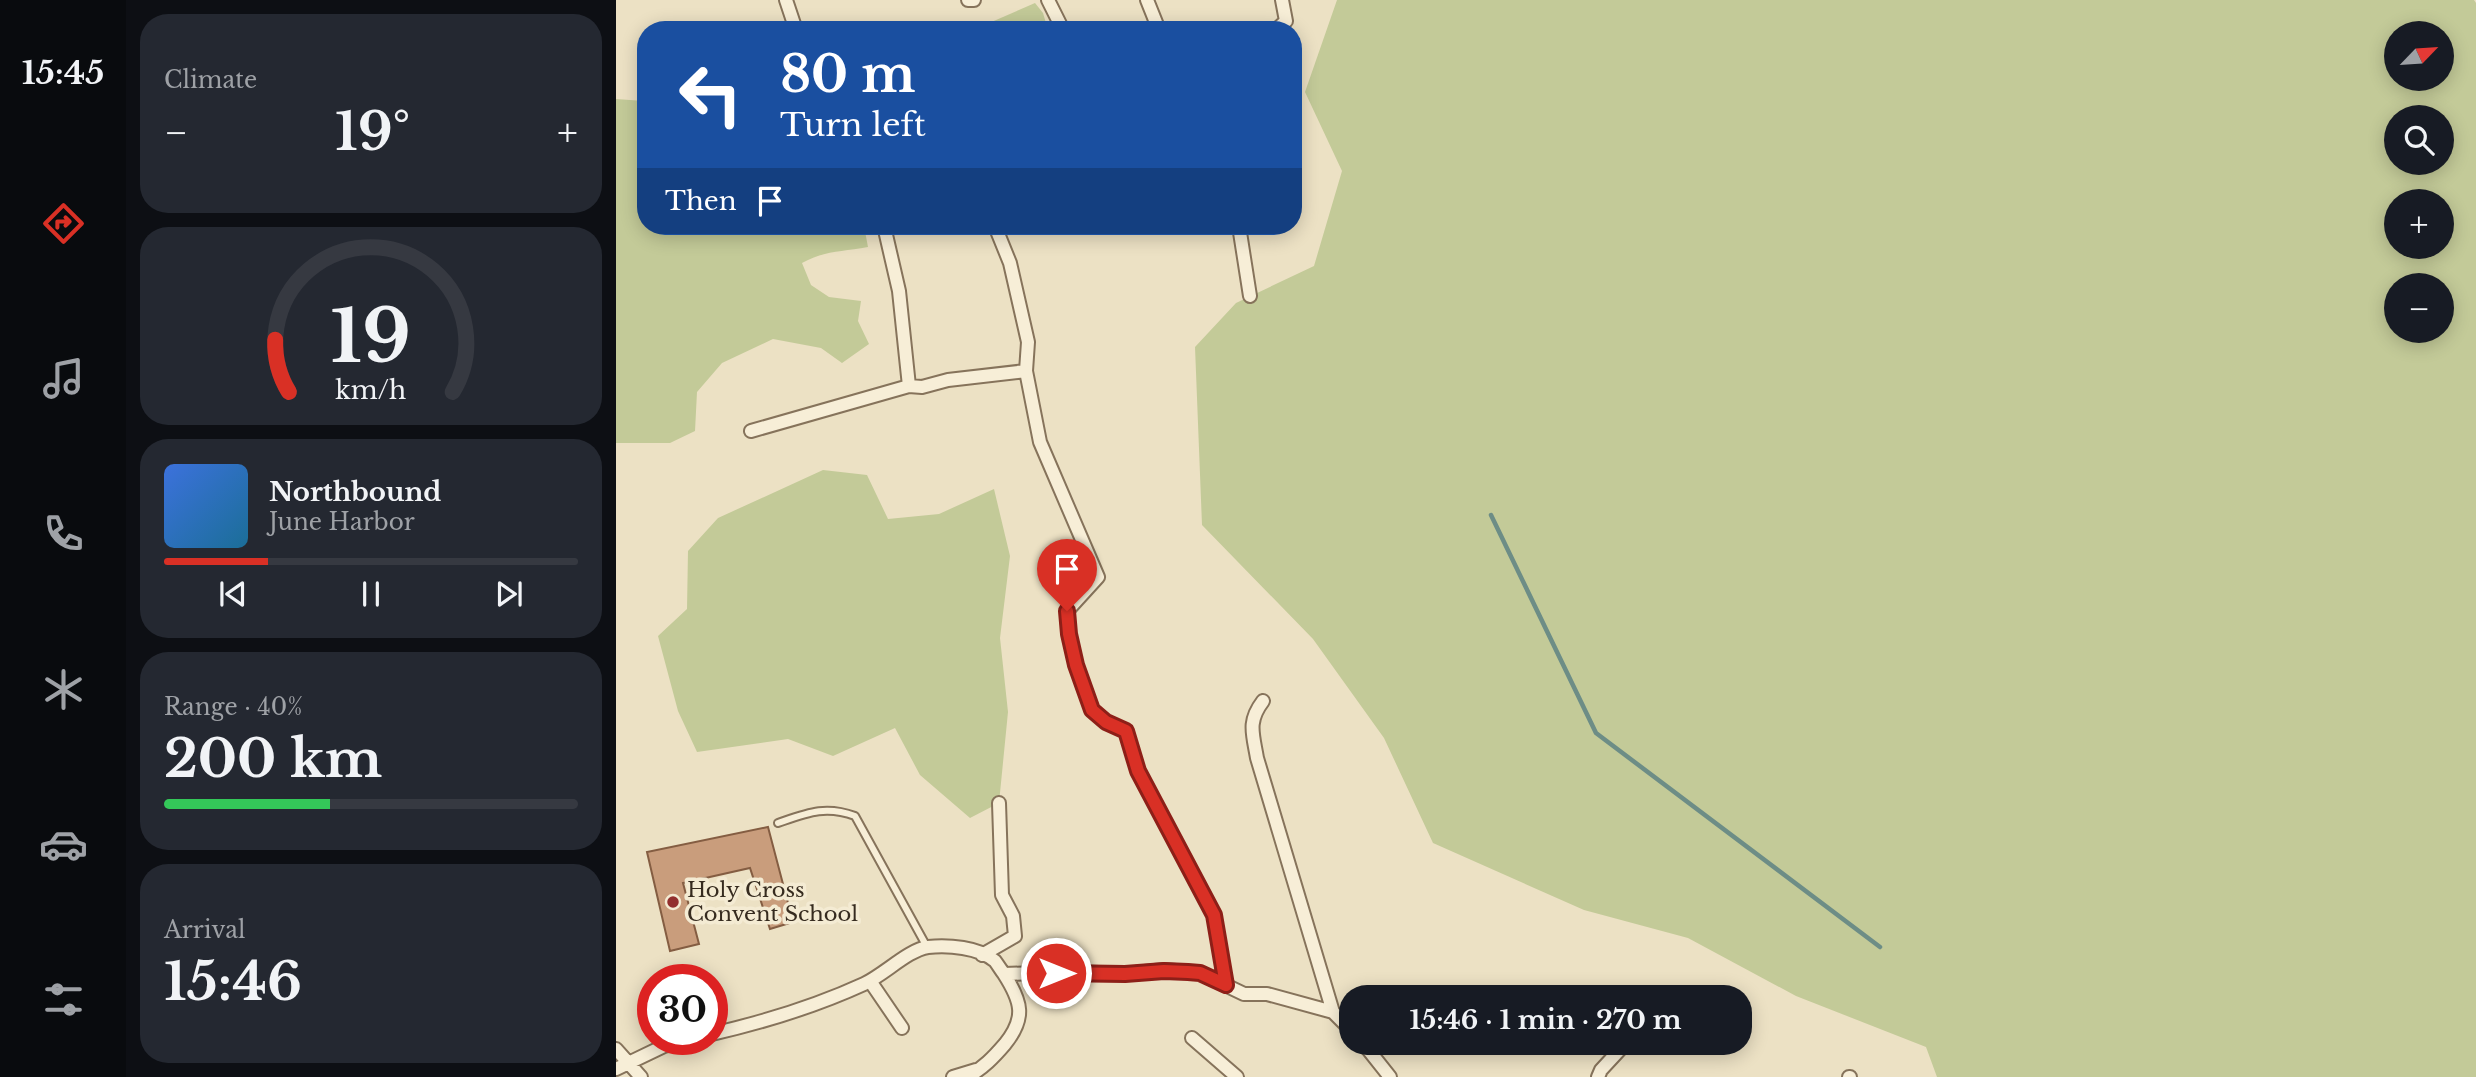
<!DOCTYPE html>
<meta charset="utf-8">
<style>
body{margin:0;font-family:"Libre Baskerville",serif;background:#242831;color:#f1f3f6;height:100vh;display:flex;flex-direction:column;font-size:26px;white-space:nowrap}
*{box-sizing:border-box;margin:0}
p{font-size:23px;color:#9ea1a6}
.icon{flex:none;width:38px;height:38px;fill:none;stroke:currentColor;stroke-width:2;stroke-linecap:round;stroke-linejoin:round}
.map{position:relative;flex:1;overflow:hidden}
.panel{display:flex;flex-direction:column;gap:14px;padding:14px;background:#0d0f14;width:490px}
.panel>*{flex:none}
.hud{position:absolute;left:21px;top:21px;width:665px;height:214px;border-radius:28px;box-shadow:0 4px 18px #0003;background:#1a4fa0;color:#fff;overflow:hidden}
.needle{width:46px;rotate:65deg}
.fabs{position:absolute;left:1768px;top:21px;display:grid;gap:14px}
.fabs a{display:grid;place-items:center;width:70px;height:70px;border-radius:50%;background:#171b24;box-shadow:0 4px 18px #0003;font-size:35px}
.speed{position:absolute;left:21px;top:964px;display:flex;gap:14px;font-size:35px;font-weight:700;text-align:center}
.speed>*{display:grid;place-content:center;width:91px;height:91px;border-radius:50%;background:#171b24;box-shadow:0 4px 18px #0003;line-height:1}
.speed .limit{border:10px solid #d22;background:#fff;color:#111}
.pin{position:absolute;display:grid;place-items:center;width:60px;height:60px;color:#fff;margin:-72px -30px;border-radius:50% 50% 50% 0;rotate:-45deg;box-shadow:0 0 7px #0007}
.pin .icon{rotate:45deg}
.me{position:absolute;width:77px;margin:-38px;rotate:90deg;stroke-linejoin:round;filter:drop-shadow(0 0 5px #0008)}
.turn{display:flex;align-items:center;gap:24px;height:147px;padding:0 28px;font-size:32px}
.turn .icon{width:91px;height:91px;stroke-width:2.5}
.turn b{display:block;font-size:49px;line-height:60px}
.then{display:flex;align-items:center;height:66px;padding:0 28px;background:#0003;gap:14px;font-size:26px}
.big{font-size:52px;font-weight:800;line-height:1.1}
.panel .widget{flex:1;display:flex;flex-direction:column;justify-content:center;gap:10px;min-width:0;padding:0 24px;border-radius:28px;background:#242831}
.panel .dial{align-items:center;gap:0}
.dial svg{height:182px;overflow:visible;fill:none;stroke:#363941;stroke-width:7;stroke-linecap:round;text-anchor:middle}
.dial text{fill:#f1f3f6;stroke:none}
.song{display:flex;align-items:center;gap:21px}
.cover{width:84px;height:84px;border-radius:10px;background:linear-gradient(135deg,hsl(220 70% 55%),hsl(200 70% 35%))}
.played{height:7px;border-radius:4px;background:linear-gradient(90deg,#d93025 25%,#363941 25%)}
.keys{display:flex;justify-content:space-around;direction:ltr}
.heat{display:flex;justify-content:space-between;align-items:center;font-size:38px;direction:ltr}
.charge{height:10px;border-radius:5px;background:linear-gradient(90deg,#34c759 40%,#363941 0)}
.trip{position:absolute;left:723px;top:985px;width:413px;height:70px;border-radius:28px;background:#171b24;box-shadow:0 4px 18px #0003;font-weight:800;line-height:70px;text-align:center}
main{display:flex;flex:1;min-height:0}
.dock{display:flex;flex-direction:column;width:126px;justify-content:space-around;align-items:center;background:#090b0e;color:#9ea1a6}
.dock .icon{width:49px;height:49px}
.dock .current{color:#d93025}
.dock b{font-size:32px;color:#f1f3f6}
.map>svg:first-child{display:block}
.green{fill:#c3ca98;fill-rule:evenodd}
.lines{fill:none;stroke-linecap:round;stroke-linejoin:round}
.stream{stroke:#6d8d86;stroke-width:4.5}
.building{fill:#c99d7c;stroke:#845d42;stroke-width:2}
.lane-casing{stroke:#86735b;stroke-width:10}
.street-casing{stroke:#86735b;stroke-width:16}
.lane{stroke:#f7eed7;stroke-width:6}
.street{stroke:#f7eed7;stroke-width:12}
.route-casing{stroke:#8d1f18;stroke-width:18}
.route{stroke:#d93025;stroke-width:12}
.poi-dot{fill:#922f2e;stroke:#f4ebd3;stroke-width:2.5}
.labels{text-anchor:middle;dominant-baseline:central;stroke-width:7;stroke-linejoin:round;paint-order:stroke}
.poi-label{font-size:21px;fill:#362b1f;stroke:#f4ebd3;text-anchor:start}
</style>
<main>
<nav class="dock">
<b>15:45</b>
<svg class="icon current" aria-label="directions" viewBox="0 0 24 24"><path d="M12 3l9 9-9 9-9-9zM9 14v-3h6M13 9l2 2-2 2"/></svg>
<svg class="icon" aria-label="music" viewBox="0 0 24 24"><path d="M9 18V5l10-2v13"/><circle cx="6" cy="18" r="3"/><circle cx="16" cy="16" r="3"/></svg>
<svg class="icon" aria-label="phone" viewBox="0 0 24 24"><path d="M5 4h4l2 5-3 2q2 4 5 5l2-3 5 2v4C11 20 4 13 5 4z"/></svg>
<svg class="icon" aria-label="climate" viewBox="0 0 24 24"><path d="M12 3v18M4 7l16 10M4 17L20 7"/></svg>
<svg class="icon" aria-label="car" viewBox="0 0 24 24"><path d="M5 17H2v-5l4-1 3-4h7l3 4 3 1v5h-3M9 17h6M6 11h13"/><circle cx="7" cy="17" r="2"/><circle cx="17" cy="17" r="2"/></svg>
<svg class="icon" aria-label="filters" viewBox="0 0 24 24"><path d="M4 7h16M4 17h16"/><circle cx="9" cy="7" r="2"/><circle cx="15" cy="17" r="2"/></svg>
</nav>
<section class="panel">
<div class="widget"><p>Climate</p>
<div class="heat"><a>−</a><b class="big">19°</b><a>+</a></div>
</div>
<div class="widget dial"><svg viewBox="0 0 100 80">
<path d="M14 69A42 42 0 1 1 86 69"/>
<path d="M14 69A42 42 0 0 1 8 46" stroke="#d93025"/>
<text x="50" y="56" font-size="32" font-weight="700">19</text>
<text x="50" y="72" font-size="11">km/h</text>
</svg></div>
<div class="widget">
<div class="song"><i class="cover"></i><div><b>Northbound</b><p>June Harbor</p></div></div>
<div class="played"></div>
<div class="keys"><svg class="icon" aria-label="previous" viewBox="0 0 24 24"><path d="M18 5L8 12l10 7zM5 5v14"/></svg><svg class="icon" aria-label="pause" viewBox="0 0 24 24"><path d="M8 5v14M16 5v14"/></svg><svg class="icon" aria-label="next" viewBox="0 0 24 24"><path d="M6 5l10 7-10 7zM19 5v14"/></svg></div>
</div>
<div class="widget"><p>Range · 40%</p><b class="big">200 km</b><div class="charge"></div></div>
<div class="widget"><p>Arrival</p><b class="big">15:46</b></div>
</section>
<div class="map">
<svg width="1860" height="1077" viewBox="0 0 1860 1077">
<rect width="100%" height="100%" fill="#ece1c4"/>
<!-- green -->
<path class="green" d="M721 0H1858L1860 3V1077H1321L1310 1047 1180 996 1072 938 968 910 817 843 768 738 697 639 586 525 579 347 620 303 698 266 726 171 689 92ZM1780 33H1825V79H1780ZM1780 117H1825V163H1780ZM1780 201H1825V247H1780ZM1780 285H1825V331H1780Z
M419 3 427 13 432 30H357Z
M30 97V226H248L252 247C226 252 210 250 186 263L195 285 213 297 245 301 242 321 253 344 226 363 205 348 157 339 106 363 81 392 79 431 54 443H0V99L28 101Z
M207 470 251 475 272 519 323 514 378 489 394 556 384 638 392 712 383 803 354 818 304 775 279 728 217 756 172 739 81 752 62 711 42 636 71 609 72 551 102 518Z"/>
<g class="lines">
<!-- stream -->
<path class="stream" d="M875 515 980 733 1264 947"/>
</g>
<!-- building -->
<path class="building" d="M152 827 177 922 154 929 134 868 67 883 83 944 54 951 31 852Z"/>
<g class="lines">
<!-- lane casing -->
<g class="lane-casing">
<path id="lane" d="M162 823C191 813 209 805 239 816L311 947"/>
</g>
<!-- street casing -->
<g class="street-casing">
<path id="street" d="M170 0 180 30
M352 0H358
M432 0 447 30
M531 0 543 30
M660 30 670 21 666 0
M268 226 283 291 293 386
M379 226 394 263 412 342 410 371 424 442 482 577 451 611 453 634 460 665 476 710 490 722 510 731 522 771 598 915 610 985
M623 226 634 296
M135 431 293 386 306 387 332 380 410 371
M647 701C631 722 637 734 641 758L717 1012
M366 955 399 936 397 916 386 895 383 803
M254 981 286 1028
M96 1034C148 1022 200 1006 248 984 269 974 292 950 312 947 332 945 363 947 379 961 382 965 385 970 388 974L456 972 509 974 548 970 584 973 628 994H651L717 1012 735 1030
M576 1038 621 1077
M747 1043 774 1077
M0 1049 25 1077
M0 1069 48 1046 74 1040
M337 1077 360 1070
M352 1077C368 1067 377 1058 389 1044 410 1018 406 1002 388 974
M982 1077 985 1070 1010 1043
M1233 1077H1234"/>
</g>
<!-- lane -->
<use href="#lane" class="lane"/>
<!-- street -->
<use href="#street" class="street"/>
</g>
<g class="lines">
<!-- route casing -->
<g class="route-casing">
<path id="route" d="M440 973 509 974 548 971 572 972 584 973 610 985 598 915 522 771 510 731 490 722 476 710 460 665 453 634 451 611"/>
</g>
<!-- route -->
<use href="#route" class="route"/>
</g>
<!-- markers -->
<circle class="poi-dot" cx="57" cy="902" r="7"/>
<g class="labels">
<!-- poi labels -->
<g class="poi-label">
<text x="71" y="890">Holy Cross<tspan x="71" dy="24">Convent School</tspan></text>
</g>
</g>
</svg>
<div class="fabs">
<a><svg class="needle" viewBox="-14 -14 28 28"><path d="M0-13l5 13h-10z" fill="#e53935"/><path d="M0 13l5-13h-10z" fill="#9ea1a6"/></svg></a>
<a><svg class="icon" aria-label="search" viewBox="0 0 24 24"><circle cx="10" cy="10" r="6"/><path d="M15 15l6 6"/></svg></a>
<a>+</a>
<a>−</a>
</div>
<div class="speed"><div class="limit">30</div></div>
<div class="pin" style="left:451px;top:611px;background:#d93025"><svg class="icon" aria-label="arrive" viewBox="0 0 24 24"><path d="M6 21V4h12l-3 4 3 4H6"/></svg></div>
<svg class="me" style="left:440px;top:973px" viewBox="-20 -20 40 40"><circle r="17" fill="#d93025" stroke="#fff" stroke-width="3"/><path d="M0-11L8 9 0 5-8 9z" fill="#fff"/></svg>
<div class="trip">15:46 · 1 min · 270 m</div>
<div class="hud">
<div class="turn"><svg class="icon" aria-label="left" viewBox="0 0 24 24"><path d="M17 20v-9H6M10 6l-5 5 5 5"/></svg><div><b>80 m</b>Turn left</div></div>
<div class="then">Then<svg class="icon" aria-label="arrive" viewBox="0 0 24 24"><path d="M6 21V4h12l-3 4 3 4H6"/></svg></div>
</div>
</div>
</main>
